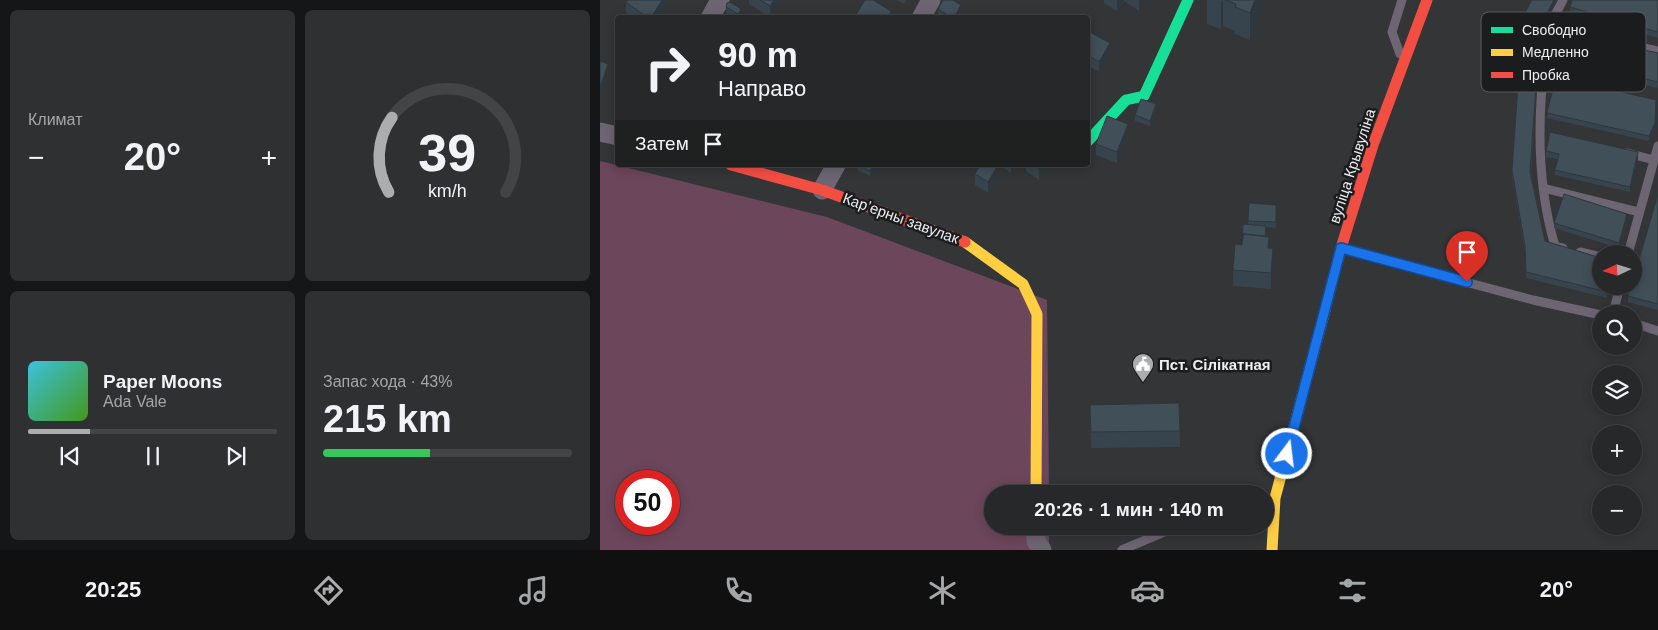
<!DOCTYPE html>
<html lang="ru">
<meta charset="utf-8">
<style>
body{margin:0;font-family:Helvetica,sans-serif;background:#2f3031;color:#f1f3f6;height:100vh;display:flex;flex-direction:column;font-size:19px;white-space:nowrap}
*{box-sizing:border-box;margin:0}
p{font-size:16px;color:#a4a6a8}
.icon{flex:none;width:28px;height:28px;fill:none;stroke:currentColor;stroke-width:2;stroke-linecap:round;stroke-linejoin:round}
.map{position:relative;flex:1;overflow:hidden}
.details{display:flex;flex-direction:column;gap:10px;padding:10px;background:#151617;width:600px}
.details>*{flex:none}
.guide{position:absolute;left:15px;top:15px;width:475px;height:152px;border-radius:5px;box-shadow:0 2px 12px #0003,0 0 0 1px #434446;background:#272829;color:#f1f3f6;overflow:hidden}
.needle{width:32px;rotate:266deg}
.buttons{position:absolute;left:992px;top:245px;display:grid;gap:10px}
.buttons a{display:grid;place-items:center;width:50px;height:50px;border-radius:50%;background:#272829;box-shadow:0 2px 12px #0003,0 0 0 1px #434446;font-size:25px}
.speed{position:absolute;left:15px;top:470px;display:flex;gap:10px;font-size:25px;font-weight:700;text-align:center}
.speed>*{display:grid;place-content:center;width:65px;height:65px;border-radius:50%;background:#272829;box-shadow:0 2px 12px #0003,0 0 0 1px #434446;line-height:1}
.speed .limit{border:8px solid #d22;background:#fff;color:#111}
.pin{position:absolute;display:grid;place-items:center;width:42px;height:42px;color:#fff;margin:-51px -21px;border-radius:50% 50% 50% 0;rotate:-45deg;box-shadow:0 0 5px #0007}
.pin .icon{rotate:45deg}
.me{position:absolute;width:55px;margin:-28px;rotate:15deg;stroke-linejoin:round;filter:drop-shadow(0 0 4px #0008)}
.turn{display:flex;align-items:center;gap:18px;height:105px;padding:0 20px;font-size:22px}
.turn .icon{width:65px;height:65px;stroke-width:2.5}
.turn b{display:block;font-size:35px;line-height:42px}
.then{display:flex;align-items:center;height:48px;padding:0 20px;background:#0003;gap:10px;font-size:19px}
.big{font-size:38px;font-weight:800;line-height:1.1}
.details .tile{flex:1;display:flex;flex-direction:column;justify-content:center;gap:8px;min-width:0;padding:0 18px;border-radius:8px;background:#2f3031}
.details .dial{align-items:center;gap:0}
.dial svg{height:130px;overflow:visible;fill:none;stroke:#434446;stroke-width:7;stroke-linecap:round;text-anchor:middle}
.dial text{fill:#f1f3f6;stroke:none}
.song{display:flex;align-items:center;gap:15px}
.cover{width:60px;height:60px;border-radius:8px;background:linear-gradient(135deg,hsl(190 70% 55%),hsl(100 70% 35%))}
.played{height:5px;border-radius:2px;background:linear-gradient(90deg,#adadb0 25%,#434446 25%)}
.keys{display:flex;justify-content:space-around;direction:ltr}
.heat{display:flex;justify-content:space-between;align-items:center;font-size:28px;direction:ltr}
.charge{height:8px;border-radius:4px;background:linear-gradient(90deg,#34c759 43%,#434446 0)}
.details .tiles{flex:1;display:grid;gap:10px;grid-template-columns:repeat(2,1fr)}
.trip{position:absolute;left:384px;top:485px;width:290px;height:50px;border-radius:25px;background:#272829;box-shadow:0 2px 12px #0003,0 0 0 1px #434446;font-weight:800;line-height:50px;text-align:center}
.dock{display:flex;height:80px;justify-content:space-around;align-items:center;background:#101010;color:#a4a6a8}
.dock .icon{width:35px;height:35px}
.dock .current{color:#adadb0}
.dock b{font-size:22px;color:#f1f3f6}
main{display:flex;flex:1;min-height:0}
.map>svg:first-child{display:block}
.green{fill:#6c465a;fill-rule:evenodd}
.lines{fill:none;stroke-linecap:round;stroke-linejoin:round}
.lane{stroke:#6d6572;stroke-width:9}
.street{stroke:#6d6572;stroke-width:19}
.fast{stroke:#16e098;stroke-width:11}
.slow{stroke:#ffcf43;stroke-width:11}
.jam{stroke:#f24e42;stroke-width:11}
.wall{fill:#38444d}
.shaded-wall{fill:#2e373e}
.building{fill:#414f59;stroke:#2e373e}
.route-casing{stroke:#114b97;stroke-width:12}
.route{stroke:#1a73e8;stroke-width:9}
.labels{text-anchor:middle;dominant-baseline:central;stroke-width:5;stroke-linejoin:round;paint-order:stroke}
.street-label{font-size:15px;fill:#eeeef1;stroke:#1b1c1e}
.poi-label{font-size:15px;font-weight:bold;fill:#eeeef1;stroke:#1b1c1e;text-anchor:start}
.key{fill:#1b1c1e;stroke:#5a5b5d;stroke-width:1}
.key-label{font-size:14px;fill:#eeeef1}
</style>
<main>
<section class="details">
<div class="tiles">
<div class="tile"><p>Климат</p>
<div class="heat"><a>−</a><b class="big">20°</b><a>+</a></div>
</div>
<div class="tile dial"><svg viewBox="0 0 100 80">
<path d="M14 69A42 42 0 1 1 86 69"/>
<path d="M14 69A42 42 0 0 1 16 23" stroke="#adadb0"/>
<text x="50" y="56" font-size="32" font-weight="700">39</text>
<text x="50" y="72" font-size="11">km/h</text>
</svg></div>
<div class="tile">
<div class="song"><i class="cover"></i><div><b>Paper Moons</b><p>Ada Vale</p></div></div>
<div class="played"></div>
<div class="keys"><svg class="icon" aria-label="previous" viewBox="0 0 24 24"><path d="M18 5L8 12l10 7zM5 5v14"/></svg><svg class="icon" aria-label="pause" viewBox="0 0 24 24"><path d="M8 5v14M16 5v14"/></svg><svg class="icon" aria-label="next" viewBox="0 0 24 24"><path d="M6 5l10 7-10 7zM19 5v14"/></svg></div>
</div>
<div class="tile"><p>Запас хода · 43%</p><b class="big">215 km</b><div class="charge"></div></div>
</div>
</section>
<div class="map">
<svg width="1058" height="550" viewBox="0 0 1058 550">
<rect width="100%" height="100%" fill="#343537"/>
<!-- green -->
<path class="green" d="M0 161 227 217 447 300 449 494H392V526H449V550H0ZM26 481H69V524H26Z"/>
<g class="lines">
<!-- lane -->
<path class="lane" d="M950 26 1058 51
M800 54 792 32 802 0
M943 78 967 83
M1027 153 1054 160
M943 188 1039 212
M963 248 955 246C937 185 937 121 945 58 947 48 947 34 951 24 954 16 959 8 963 0
M742 249 933 300 1001 315
M980 252 1001 257
M1028 254 1058 146
M1013 314 1020 286
M1034 323 1058 331
M522 550 578 526"/>
<!-- street -->
<path class="street" d="M110 18 120 0
M321 18 331 0
M0 132 18 136
M222 190 236 165
M436 526V541L442 550"/>
<!-- fast -->
<path class="fast" d="M488 141 526 100 544 96 588 0"/>
<!-- slow -->
<path class="slow" d="M365 242 423 284 437 314 436 494
M672 550 675 498 725 310"/>
<!-- jam -->
<path class="jam" d="M131 165 222 190 365 242
M725 310 741 248 773 145 827 0"/>
</g>
<!-- wall -->
<path class="wall" d="M67 0V3L58 18H33L26 13V2Z
M149 0H181L170 17 149 4Z
M297 0H306L304 4Z
M504 0H546L539 11 524 1 517 11 504 3Z
M607 0H665L650 40 635 34V31L623 26 621 29 607 24Z
M932 0H957L940 32 931 173 945 241 1001 286H1010L1007 298 926 278 925 252 912 175V170Z
M1058 0V38L970 13V7Z
M126 7 141 14 139 18H134L126 13Z
M338 9 361 10 357 18H342L338 15Z
M488 31 510 54 499 72 488 66Z
M1058 53V88L954 63V58Z
M18 71V86L16 84V73Z
M556 110 550 126 535 121V115Z
M947 113 1055 129 1049 141 947 118Z
M528 135 517 163 496 155V144Z
M946 151 1038 158 1030 192 955 175V170L958 159 946 157Z
M257 165H275V167L270 176 257 170Z
M399 165H416L411 173Z
M426 165H448L439 180 426 171Z
M375 174 398 176 388 193 375 185Z
M1058 194V310L1028 302V296Z
M676 205V228L666 227V237L673 264 671 289 633 286V270L642 245V239L648 224V221Z
M1027 220 1019 248 954 228V223Z
M579 403 580 447 491 448 490 405Z"/>
<!-- shaded-wall -->
<path class="shaded-wall" d="M62 0H67V3L58 18H51Z
M174 0H181L170 17V6Z
M517 0H524L517 11Z
M539 0H546L539 11Z
M623 0V26L621 29V2Z
M655 0H665L650 40V13Z
M954 0H957L940 32V26Z
M361 5V10L357 18H354Z
M141 9V14L139 18H138V14Z
M291 11V18H288Z
M510 43V54L499 72V62Z
M8 64V69L0 94V88Z
M1056 100 1055 129 1049 141V136Z
M556 104V110L550 126V121Z
M528 124V135L517 163V152Z
M1038 152V158L1030 192V187Z
M273 165H275V167L270 176V171Z
M398 165V176L388 193V182Z
M411 165H416L411 173Z
M442 165H448L439 180V169Z
M1027 214V220L1019 248V243Z
M673 248V264L671 289V273Z
M1008 286H1010L1007 298V292Z"/>
<!-- building -->
<path class="building" d="M27 0H62L51 18H48L26 2Z
M160 0H174L170 6Z
M265 0H273L291 11 288 18H254Z
M343 0H353L361 5 354 18H352L338 9Z
M625 0H655L650 13 635 7 636 4Z
M932 0H954L940 26 930 172 945 241 1001 258V286H1008L1007 292 926 272 925 246 912 170 923 16Z
M972 0H1058V32L970 7Z
M130 2 141 9 138 14 126 7 127 3Z
M488 31 510 43 499 62 488 55Z
M959 31 1058 53V82L954 58Z
M0 61 8 64 0 88Z
M956 77 1056 100 1055 123 1049 136 947 113Z
M541 99 556 104 550 121 535 115Z
M507 116 528 124 517 152 496 144Z
M950 132 1038 152 1030 187 955 170 959 154 946 151Z
M258 165H273L270 171Z
M380 165H398L388 182 375 174Z
M433 165H442L439 169Z
M964 194 1027 214 1019 243 954 223Z
M1058 194V304L1028 296 1031 286H1034V277Z
M649 203 676 205V222L648 221Z
M643 224 666 226 665 236 643 234V239H642Z
M643 234 669 237 668 248H673L671 273 633 270 635 244 642 245Z
M579 403 580 431 491 432 490 405Z"/>
<g class="lines">
<!-- route casing -->
<g class="route-casing">
<path id="route" d="M687 454 741 248 867 282"/>
</g>
<!-- route -->
<use href="#route" class="route"/>
</g>
<!-- icons -->
<defs>
<g id="civic-pin" transform="scale(1.125)"><path d="M0 17L-7.5 6A9.5 9.5 0 1 1 7.5 6Z" fill="#adadb0" stroke="#1b1c1e"/><path d="M-.6-6.5H3V-4.5H.6V-3L4-1V1h2V6H-6V1h2V-1L-.6-3ZM-1.2 2.5V6h2.4V2.5Z" fill="#fff"/></g>
</defs>
<g fill-rule="evenodd">
<use href="#civic-pin" x="543" y="364"/>
</g>
<g class="labels">
<!-- street labels -->
<g class="street-label">
<text transform="translate(752 166) rotate(-72)">вуліца Крывуліна</text>
<text transform="translate(301 218) rotate(20)">Карʼерны завулак</text>
</g>
<!-- poi labels -->
<g class="poi-label">
<text x="559" y="364">Пст. Сілікатная</text>
</g>
</g>
<!-- legend -->
<rect x="881" y="12" width="165" height="80" rx="8" class="key"/>
<rect x="891" y="27" width="22" height="6" fill="#16e098"/>
<rect x="891" y="49" width="22" height="7" fill="#ffcf43"/>
<rect x="891" y="72" width="22" height="6" fill="#f24e42"/>
<g class="key-label">
<text x="922" y="35">Свободно</text>
<text x="922" y="57">Медленно</text>
<text x="922" y="80">Пробка</text>
</g>
</svg>
<div class="buttons">
<a><svg class="needle" viewBox="-14 -14 28 28"><path d="M0-13l5 13h-10z" fill="#e53935"/><path d="M0 13l5-13h-10z" fill="#a4a6a8"/></svg></a>
<a><svg class="icon" aria-label="search" viewBox="0 0 24 24"><circle cx="10" cy="10" r="6"/><path d="M15 15l6 6"/></svg></a>
<a><svg class="icon" aria-label="layers" viewBox="0 0 24 24"><path d="M12 4l9 5-9 5-9-5zM3 14l9 5 9-5"/></svg></a>
<a>+</a>
<a>−</a>
</div>
<div class="speed"><div class="limit">50</div></div>
<div class="pin" style="left:867px;top:282px;background:#d93025"><svg class="icon" aria-label="arrive" viewBox="0 0 24 24"><path d="M6 21V4h12l-3 4 3 4H6"/></svg></div>
<svg class="me" style="left:687px;top:454px" viewBox="-20 -20 40 40"><circle r="17" fill="#1a73e8" stroke="#fff" stroke-width="3"/><path d="M0-11L8 9 0 5-8 9z" fill="#fff"/></svg>
<div class="trip">20:26 · 1 мин · 140 m</div>
<div class="guide">
<div class="turn"><svg class="icon" aria-label="right" viewBox="0 0 24 24"><path d="M7 20v-9h11M14 6l5 5-5 5"/></svg><div><b>90 m</b>Направо</div></div>
<div class="then">Затем<svg class="icon" aria-label="arrive" viewBox="0 0 24 24"><path d="M6 21V4h12l-3 4 3 4H6"/></svg></div>
</div>
</div>
</main>
<nav class="dock">
<b>20:25</b>
<svg class="icon current" aria-label="directions" viewBox="0 0 24 24"><path d="M12 3l9 9-9 9-9-9zM9 14v-3h6M13 9l2 2-2 2"/></svg>
<svg class="icon" aria-label="music" viewBox="0 0 24 24"><path d="M9 18V5l10-2v13"/><circle cx="6" cy="18" r="3"/><circle cx="16" cy="16" r="3"/></svg>
<svg class="icon" aria-label="phone" viewBox="0 0 24 24"><path d="M5 4h4l2 5-3 2q2 4 5 5l2-3 5 2v4C11 20 4 13 5 4z"/></svg>
<svg class="icon" aria-label="climate" viewBox="0 0 24 24"><path d="M12 3v18M4 7l16 10M4 17L20 7"/></svg>
<svg class="icon" aria-label="car" viewBox="0 0 24 24"><path d="M5 17H2v-5l4-1 3-4h7l3 4 3 1v5h-3M9 17h6M6 11h13"/><circle cx="7" cy="17" r="2"/><circle cx="17" cy="17" r="2"/></svg>
<svg class="icon" aria-label="filters" viewBox="0 0 24 24"><path d="M4 7h16M4 17h16"/><circle cx="9" cy="7" r="2"/><circle cx="15" cy="17" r="2"/></svg>
<b>20°</b>
</nav>
